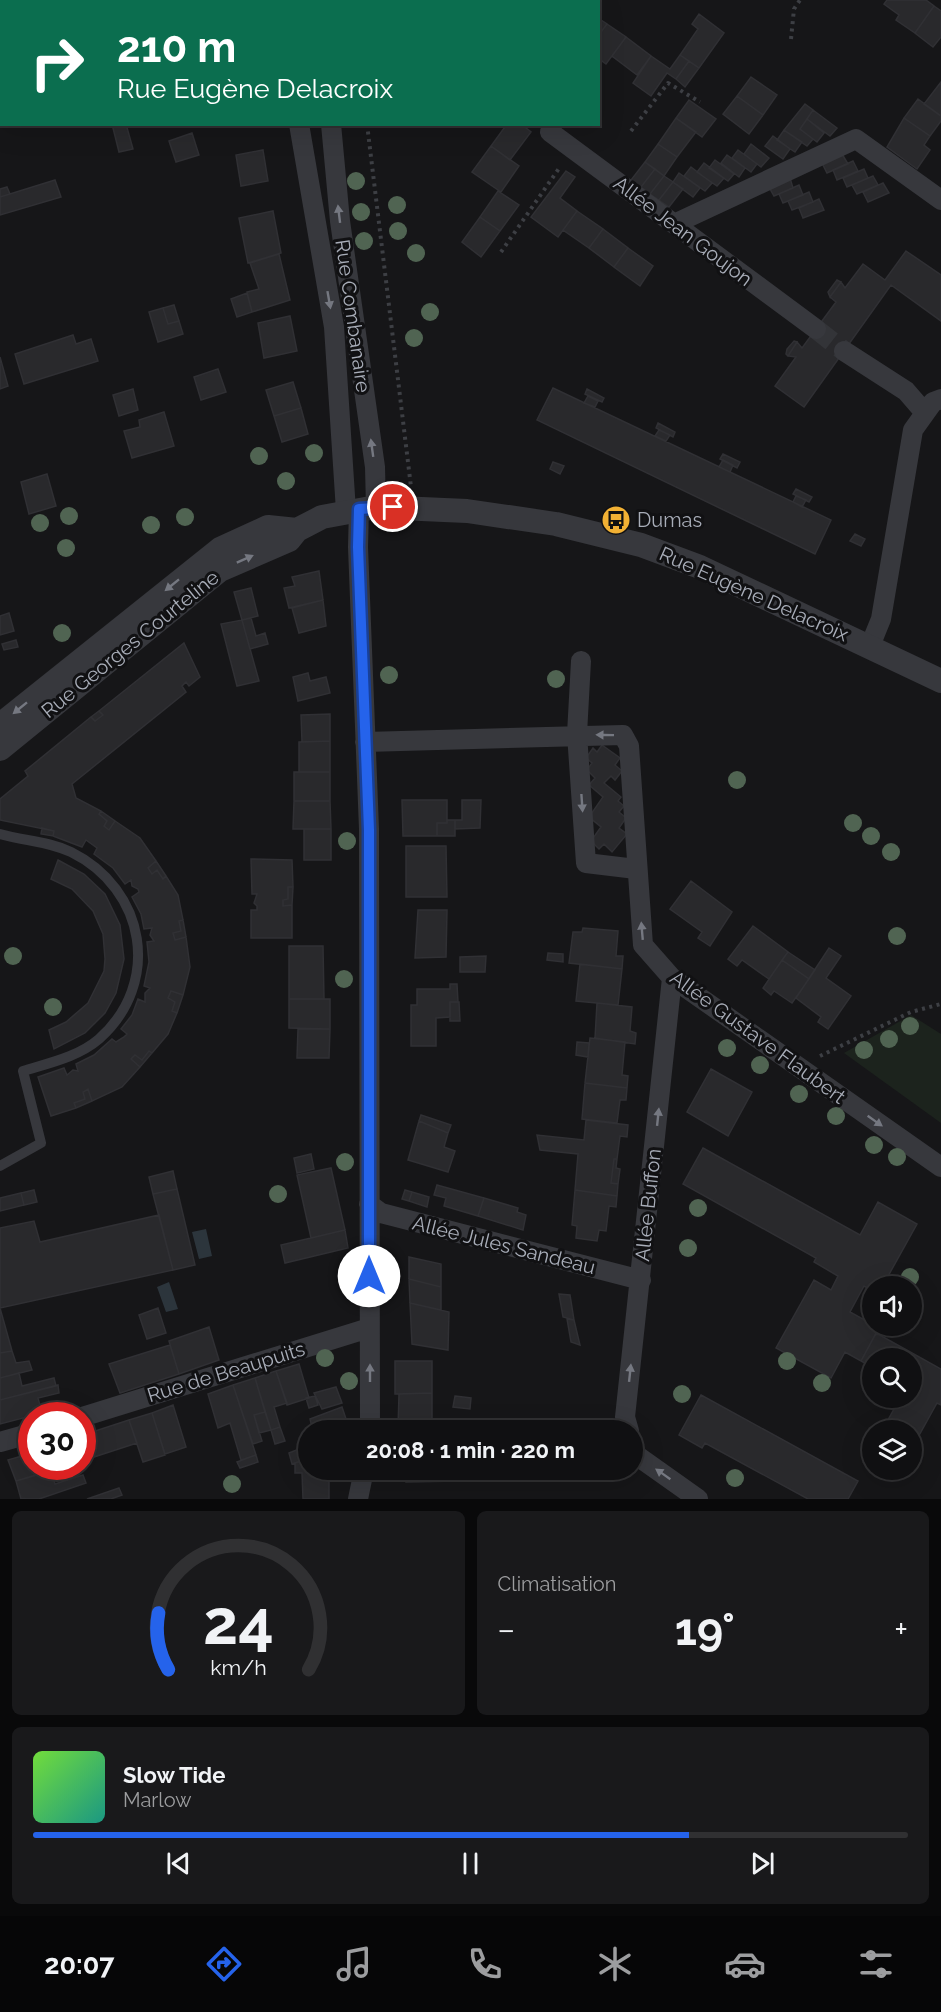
<!DOCTYPE html>
<html lang="fr">
<meta charset="utf-8">
<style>
body{margin:0;font-family:Raleway,sans-serif;background:#19191b;color:#f1f3f6;height:100vh;display:flex;flex-direction:column;font-size:22px;white-space:nowrap}
*{box-sizing:border-box;margin:0}
p{font-size:20px;color:#9c9d9f}
.icon{flex:none;width:33px;height:33px;fill:none;stroke:currentColor;stroke-width:2;stroke-linecap:round;stroke-linejoin:round}
.map{position:relative;height:1499px;overflow:hidden}
.details{display:flex;flex-direction:column;gap:12px;padding:12px;background:#09090a;flex:1}
.details>*{flex:none}
.hud{position:absolute;left:0px;top:0px;width:600px;height:126px;box-shadow:0 6px 24px #0002,0 0 0 2px #303032;background:#0b6e4f;color:#fff;overflow:hidden}
.controls{position:absolute;left:862px;top:1276px;display:grid;gap:12px}
.controls a{display:grid;place-items:center;width:60px;height:60px;border-radius:50%;background:#101012;box-shadow:0 6px 24px #0002,0 0 0 2px #303032;font-size:30px}
.speed{position:absolute;left:18px;top:1402px;display:flex;gap:12px;font-size:30px;font-weight:700;text-align:center}
.speed>*{display:grid;place-content:center;width:78px;height:78px;border-radius:50%;background:#101012;box-shadow:0 6px 24px #0002,0 0 0 2px #303032;line-height:1}
.speed .limit{border:9px solid #d22;background:#fff;color:#111}
.pin{position:absolute;display:grid;place-items:center;width:51px;height:51px;color:#fff;margin:-26px;border:3px solid #fff;border-radius:50%;box-shadow:0 2px 6px #0007}
.me{position:absolute;width:66px;margin:-33px;rotate:0deg;stroke-linejoin:round;filter:drop-shadow(0 0 4px #0008)}
.turn{display:flex;align-items:center;gap:21px;height:126px;padding:0 18px;font-size:27px}
.turn .icon{width:78px;height:78px;stroke-width:2.5}
.turn b{display:block;font-size:42px;line-height:51px}
.big{font-size:45px;font-weight:700;line-height:1.1}
.details .tile{flex:1;display:flex;flex-direction:column;justify-content:center;gap:9px;min-width:0;padding:0 21px;border-radius:9px;background:#19191b}
.details .dial{align-items:center;gap:0}
.dial svg{height:156px;overflow:visible;fill:none;stroke:#303032;stroke-width:7;stroke-linecap:round;text-anchor:middle}
.dial text{fill:#f1f3f6;stroke:none}
.song{display:flex;align-items:center;gap:18px}
.cover{width:72px;height:72px;border-radius:9px;background:linear-gradient(135deg,hsl(100 70% 55%),hsl(170 70% 35%))}
.played{height:6px;border-radius:3px;background:linear-gradient(90deg,#2563eb 75%,#303032 75%)}
.keys{display:flex;justify-content:space-around;direction:ltr}
.heat{display:flex;justify-content:space-between;align-items:center;font-size:33px;direction:ltr}
.details .tiles{flex:1;display:grid;gap:12px;grid-template-columns:1fr 1fr}
.tile:last-child{grid-column:span 2}
.trip{position:absolute;left:298px;top:1420px;width:345px;height:60px;border-radius:30px;background:#101012;box-shadow:0 6px 24px #0002,0 0 0 2px #303032;font-weight:700;line-height:60px;text-align:center}
.dock{display:flex;height:96px;justify-content:space-around;align-items:center;background:#060607;color:#9c9d9f}
.dock .icon{width:42px;height:42px}
.dock .selected{color:#2563eb}
.dock b{font-size:27px;color:#f1f3f6}
.map>svg:first-child{display:block}
.green{fill:#1c231d}
.water{fill:#2c353c}
.building{fill:#29292c;stroke:#303034;stroke-width:1.5}
.lines{fill:none;stroke-linecap:round;stroke-linejoin:round}
.minor-tunnel{stroke:#333438;stroke-width:20;stroke-dasharray:20 10;stroke-linecap:butt}
.path{stroke:#3d3f44;stroke-width:4;stroke-dasharray:3 4.5;stroke-linecap:butt}
.service{stroke:#37383d;stroke-width:10}
.minor{stroke:#37383d;stroke-width:20}
.tertiary{stroke:#37383d;stroke-width:24}
.tree{fill:#506452}
.oneway{fill:#757881}
.route-casing{stroke:#184099;stroke-width:15}
.route{stroke:#2563eb;stroke-width:10}
.labels{text-anchor:middle;dominant-baseline:central;stroke-width:6;stroke-linejoin:round;paint-order:stroke}
.street-label{font-size:20px;fill:#a8adb8;stroke:#111113}
.poi-label{font-size:20px;fill:#a8adb8;stroke:#111113;text-anchor:start}
</style>
<div class="map">
<svg width="941" height="1499" viewBox="0 0 941 1499">
<rect width="100%" height="100%" fill="#161618"/>
<!-- green -->
<path class="green" d="M911 1015 941 1034V1123L844 1053Z"/>
<!-- water -->
<path class="water" d="M206 1229 212 1256 199 1259 192 1232Z
M169 1282 178 1309 166 1312 157 1287Z"/>
<!-- building -->
<path class="building" d="M887 0H926L934 6 915 33 896 20 899 15 884 4Z
M934 6 941 11V37L933 47 915 33Z
M699 14 724 33 699 68 680 55 698 29 692 24Z
M598 18 607 24 598 36Z
M607 24 626 37 606 64 598 58V36Z
M626 37 651 56 637 75 612 56Z
M680 55 689 61 676 79 667 73 651 96 633 83 651 56 670 69Z
M689 61 699 68 685 87 676 79Z
M751 77 777 95 763 115 737 96Z
M941 82V116L924 104Z
M737 96 763 115 749 134 723 114Z
M918 99 941 116V121L930 136 904 118Z
M689 100 716 119 702 137 676 118Z
M805 104 813 110 800 129 813 139 807 146 784 130Z
M813 110 837 128 830 136 807 119Z
M676 118 696 132 677 157 658 144Z
M904 118 930 136 924 145 930 150 917 169 887 147Z
M807 119 824 133 817 142 800 129Z
M112 124H126L133 149 119 152Z
M507 124H521L531 132 510 160 491 146Z
M784 130 802 142 795 152 777 140Z
M192 133 199 155 176 162 169 141Z
M773 136 790 149 783 159 765 146Z
M658 144 677 157 664 176 645 162Z
M751 144 769 158 761 167 744 154Z
M491 146 519 166 501 192 472 172Z
M263 150 268 181 241 186 236 155Z
M738 150 757 164 751 172 732 158Z
M842 154 848 164 827 173 822 163Z
M727 155 745 168 739 177 721 163Z
M715 160 734 174 728 181 709 168Z
M853 161 858 171 837 180 833 170Z
M645 162 655 169 641 187 631 180Z
M704 163 724 178 717 186 697 172Z
M691 167 712 183 705 191 684 176Z
M655 169 664 176 650 194 641 187Z
M864 169 868 178 847 187 843 178Z
M566 171 575 177 560 198 577 211 558 237 531 217Z
M679 173 700 188 693 197 673 182Z
M664 176 673 182 659 200 650 194Z
M873 176 878 185 857 194 852 185Z
M790 178 793 188 774 196 769 187Z
M55 180 61 197 0 215V197Z
M673 182 683 189 669 207 659 200Z
M883 183 889 193 868 202 863 192Z
M799 185 803 195 783 203 779 194Z
M7 187 10 194 0 197V189Z
M498 191 519 205 500 231 480 217Z
M809 192 813 202 792 210 788 201Z
M819 199 824 210 803 218 799 208Z
M273 211 281 253 248 263 239 218Z
M577 211 603 229 589 248 563 230Z
M480 217 500 231 481 257 462 242Z
M603 229 628 248 614 267 589 248Z
M628 248 653 266 640 286 614 267Z
M906 251 941 275V321L891 285 804 407 775 386 796 357 788 356 797 342 802 348 836 302 830 297 841 282 845 288 863 264 885 280Z
M279 254 290 300 252 312 247 292 259 289 250 263Z
M837 280 841 282 830 297 828 292Z
M247 293 252 312 237 317 231 299Z
M174 305 179 321 168 324 163 308Z
M163 308 168 324 179 321 183 334 158 342 149 312Z
M290 316 297 351 264 358 258 323Z
M73 335 76 344 91 339 98 361 24 384 15 354Z
M794 341 797 342 788 356 786 354 787 349Z
M0 357 8 386 0 389Z
M218 369 226 392 201 400 194 377Z
M293 382 301 408 274 416 266 390Z
M553 388 831 520 815 554 537 420Z
M133 389 138 410 119 416 113 395Z
M587 389 604 398 602 402 585 394Z
M588 396 598 401 595 407 584 403Z
M301 408 308 434 282 442 274 416Z
M164 412 174 446 132 458 124 431 140 427 139 420Z
M658 423 675 432 673 437 656 428Z
M659 430 670 435 666 441 655 436Z
M723 454 740 462 737 468 720 459Z
M723 460 733 465 730 472 719 467Z
M553 462 564 466 560 474 550 469Z
M47 474 56 506 29 514 21 482Z
M796 489 812 497 809 502 793 494Z
M796 496 806 500 802 507 793 502Z
M855 534 865 539 861 546 850 541Z
M319 571 323 600 289 608 284 588 295 586 292 577Z
M251 588 258 616 242 620 234 592Z
M323 600 326 626 299 633 292 608Z
M9 613 14 631 0 635V616Z
M251 618 256 636 265 633 268 644 250 649 242 620Z
M242 620 259 681 237 686 221 624Z
M16 640 18 647 4 650 2 644Z
M184 643 200 677 189 686 186 682 182 686 186 692 72 784 76 798 101 811 99 814 107 821 104 826 109 830 115 821 140 838 156 861 148 868 152 874 157 870 163 879 166 876 178 895 183 920 179 921 181 931 173 933 175 940 186 937 190 967 183 995 171 991 168 998 175 1002 172 1011 177 1013 168 1034 152 1053 149 1051 142 1060 135 1055 131 1059 140 1067 122 1087 92 1101 88 1089 83 1092 85 1099 74 1103 76 1108 51 1116 38 1077 64 1068 67 1075 73 1070 78 1071 76 1064 94 1055 112 1039 116 1042 124 1037 127 1034 121 1029 132 1015 138 999 145 1002V993L150 988 144 986 149 962 147 942 154 941 150 935 152 928 144 929 141 914 132 897 139 892 138 889 132 886 131 880 125 884 113 868 94 854 97 848 86 840 82 847 53 836 54 831 0 820V799L28 776 25 771 91 717 95 721 103 715 99 711Z
M308 673 310 681 326 677 330 693 298 701 293 677Z
M99 711 103 715 95 721 91 717Z
M330 714V741L302 742 301 715Z
M330 741V772H299V742Z
M602 745 620 758 615 765 622 771 615 780 611 776 604 783 621 797 618 801 624 806 619 812 626 818 619 828 627 834 612 852 604 844 599 849 591 841 601 827 589 817 603 797 589 785 595 778 587 770 592 763 586 758 593 748 597 752Z
M294 772H330V801H294Z
M402 800H447V823H437V836H403Z
M462 800H481L480 828 455 829V820H462Z
M294 801H330L331 829H293Z
M101 811 115 821 109 830 104 826 107 821 99 814Z
M447 820H455V836H437V823H447Z
M42 828 54 831 53 836 41 834Z
M304 829H331V860H304Z
M406 846H446L447 897H406Z
M251 859 292 860 293 887H288V899L283 900V906L292 905V938H251V910H257V906L254 903 257 894H252Z
M58 860 84 874 105 894 120 925 124 959 116 993 105 1013 85 1033 54 1049 49 1030 66 1022 88 1003 104 971 105 959 103 934 93 911 72 889 51 879Z
M156 861 166 876 163 879 157 870 152 874 148 868Z
M691 881 732 912 710 946 698 938 702 932 670 909Z
M288 887H293L292 905 283 906V900L288 899Z
M418 910H447L446 957 415 958Z
M183 920 186 937 175 940 173 933 181 931 179 921Z
M753 926 788 952 769 979 742 960 737 966 728 959Z
M583 928 618 931 616 956H623L622 969 569 963 573 932H582Z
M289 946H323L324 999H289Z
M829 948 841 956 826 978 851 996 828 1029 818 1022 821 1017 796 998Z
M788 952 815 970 809 979 782 960Z
M548 953 563 954V962L547 960Z
M486 956 485 972H460V957Z
M782 960 809 979 792 1003 774 991 771 995 763 988Z
M580 964 622 969 618 1005 576 1001Z
M450 984H457L458 1002H450V1017L436 1018V1046H411V1005H417V989H450Z
M171 991 183 995 177 1013 172 1011 175 1002 168 998Z
M289 999H330V1029L289 1028Z
M450 1002H459L460 1021H450Z
M597 1003 632 1007 630 1031 636 1033 635 1044 595 1038Z
M298 1029H330L329 1058H297Z
M590 1038 625 1042 622 1075 628 1076 627 1088 585 1083Z
M577 1042 589 1043 588 1057 576 1055Z
M149 1051 152 1053 140 1067 131 1059 135 1055 142 1060Z
M711 1069 752 1092 728 1136 687 1112Z
M585 1083 627 1088 626 1100H620L617 1123 582 1119Z
M88 1089 92 1101 76 1108 74 1103 85 1099 83 1092Z
M421 1115 451 1125 448 1133 419 1121Z
M586 1120 628 1125 627 1137 620 1136 617 1159H614L611 1183 618 1184 617 1196 575 1190 578 1154 540 1150 537 1135 584 1140Z
M419 1121 448 1133 444 1147 455 1151 448 1172 408 1160Z
M703 1148 860 1235 878 1202 917 1224 882 1287H873V1291L864 1286 850 1312 879 1328 861 1361 845 1352 831 1378 776 1348 814 1280 831 1290 838 1276 814 1262 816 1258 683 1184Z
M311 1154 314 1169 297 1173 294 1158Z
M614 1159H617L616 1168 620 1169 618 1184 611 1183Z
M331 1168 345 1230 311 1238 297 1175Z
M173 1171 177 1189 153 1194 149 1177Z
M437 1185 484 1198 478 1216 444 1206 446 1198 434 1195Z
M177 1189 195 1265 173 1270 153 1194Z
M34 1190 37 1202 24 1205 21 1193Z
M405 1190 412 1192 409 1201 402 1199Z
M575 1190 617 1196 616 1207 609 1206 606 1231 599 1230 597 1241 576 1238 577 1226 572 1225Z
M412 1192 429 1197 427 1207 409 1201Z
M21 1193 24 1205 0 1211V1198Z
M484 1198 518 1208 517 1212 526 1215 523 1230 478 1216Z
M159 1215 173 1270 0 1308V1228L34 1221 40 1242Z
M345 1230 348 1248 285 1263 281 1245Z
M409 1257 441 1264V1287L409 1279Z
M409 1279 441 1287V1310L410 1303Z
M559 1294 570 1295 574 1320 563 1317Z
M410 1303 449 1312 448 1350 412 1344Z
M0 1308 12 1351 0 1353Z
M158 1308 166 1333 147 1339 139 1315Z
M567 1319 574 1320 580 1345 571 1342Z
M209 1327 219 1360 179 1374 169 1341Z
M876 1333 941 1369V1405L937 1403 912 1448V1431H882L900 1398H912V1359H873V1368L861 1361Z
M170 1345 179 1374 120 1393 109 1364Z
M12 1351 16 1363 29 1361 32 1370 0 1378V1353Z
M395 1361H432V1393L395 1394Z
M299 1364 309 1398 287 1405 276 1371Z
M276 1371 287 1403 274 1407 280 1427 271 1430 255 1378Z
M19 1373 22 1386 54 1378 56 1386 0 1400V1378Z
M255 1378 265 1412 254 1415 262 1441 253 1444 233 1385Z
M58 1385 59 1393 38 1398 42 1413 0 1424V1400Z
M233 1385 256 1455 241 1460 230 1423 218 1428 208 1394Z
M336 1387 342 1403 322 1409 314 1393Z
M432 1393V1431H409V1428H398L399 1394Z
M701 1395 858 1481 848 1499H808L705 1443 702 1448 679 1435Z
M315 1396 318 1405 309 1408 306 1398Z
M455 1396 471 1398 470 1409 453 1407Z
M173 1405 186 1447 165 1454 152 1413Z
M342 1407 350 1431H313L310 1419Z
M265 1412 271 1430 259 1433 254 1415Z
M152 1413 165 1455 143 1462 129 1420Z
M129 1420 137 1443 94 1457 86 1434Z
M280 1427 285 1441 275 1444 271 1430Z
M309 1445V1458L292 1464 289 1453Z
M873 1447V1466L865 1461Z
M32 1453V1467H62L16 1481 8 1460Z
M256 1455 258 1462 240 1468 237 1462Z
M309 1458V1470H329V1499H303L302 1473H295V1463Z
M406 1470H438V1475L457 1476V1481L406 1482Z
M580 1470H602V1477L580 1478Z
M881 1470H900L895 1478Z
M51 1471 55 1484 83 1475 86 1483 39 1499H21L16 1481Z
M119 1488 122 1495 111 1499H87Z"/>
<g class="lines">
<!-- minor-tunnel -->
<path class="minor-tunnel" d="M816 329 844 351"/>
<!-- path -->
<path class="path" d="M380 2 381 0
M550 2 551 0
M791 39 794 9 800 0
M367 124 411 487
M631 131 668 83 700 102
M501 252 560 167
M820 1056 911 1012 941 1004"/>
<!-- service -->
<path class="service" d="M0 834C24 841 48 841 71 852 146 889 162 983 99 1039 78 1057 49 1063 23 1071L41 1143 0 1166"/>
<!-- minor -->
<path class="minor" d="M278 0 279 2
M332 2V0
M299 124 334 327 346 511
M331 124 340 221 375 467 376 507
M550 132 816 329
M674 224 856 139 941 200
M844 351 906 391 925 413
M359 509 358 547 369 829 370 1431
M870 646 881 619 913 430 933 402 941 399
M581 661 577 734 586 863 636 869
M365 742 623 735 629 746 643 945 672 978 941 1167
M369 1204 381 1213 641 1280
M82 1417 369 1328
M629 1431 625 1417 672 978
M0 1442 32 1433
M633 1444 636 1455 698 1499
M358 1499 364 1470"/>
<!-- tertiary -->
<path class="tertiary" d="M0 725 220 549 268 527 297 530
M0 749 220 570 289 540 297 530 322 517 376 507 467 511 556 524 641 545 700 567 941 681"/>
</g>
<!-- trees -->
<g class="tree">
<circle cx="356" cy="181" r="9"/>
<circle cx="397" cy="205" r="9"/>
<circle cx="361" cy="212" r="9"/>
<circle cx="398" cy="231" r="9"/>
<circle cx="364" cy="241" r="9"/>
<circle cx="416" cy="253" r="9"/>
<circle cx="430" cy="312" r="9"/>
<circle cx="414" cy="338" r="9"/>
<circle cx="314" cy="453" r="9"/>
<circle cx="259" cy="456" r="9"/>
<circle cx="286" cy="481" r="9"/>
<circle cx="69" cy="516" r="9"/>
<circle cx="185" cy="517" r="9"/>
<circle cx="40" cy="523" r="9"/>
<circle cx="151" cy="525" r="9"/>
<circle cx="66" cy="548" r="9"/>
<circle cx="62" cy="633" r="9"/>
<circle cx="389" cy="675" r="9"/>
<circle cx="556" cy="679" r="9"/>
<circle cx="737" cy="780" r="9"/>
<circle cx="853" cy="823" r="9"/>
<circle cx="871" cy="836" r="9"/>
<circle cx="347" cy="841" r="9"/>
<circle cx="891" cy="852" r="9"/>
<circle cx="897" cy="936" r="9"/>
<circle cx="13" cy="956" r="9"/>
<circle cx="344" cy="979" r="9"/>
<circle cx="53" cy="1007" r="9"/>
<circle cx="910" cy="1026" r="9"/>
<circle cx="889" cy="1039" r="9"/>
<circle cx="727" cy="1048" r="9"/>
<circle cx="864" cy="1050" r="9"/>
<circle cx="760" cy="1065" r="9"/>
<circle cx="799" cy="1094" r="9"/>
<circle cx="836" cy="1116" r="9"/>
<circle cx="874" cy="1145" r="9"/>
<circle cx="897" cy="1157" r="9"/>
<circle cx="345" cy="1162" r="9"/>
<circle cx="278" cy="1194" r="9"/>
<circle cx="698" cy="1208" r="9"/>
<circle cx="688" cy="1248" r="9"/>
<circle cx="910" cy="1277" r="9"/>
<circle cx="325" cy="1358" r="9"/>
<circle cx="787" cy="1361" r="9"/>
<circle cx="349" cy="1381" r="9"/>
<circle cx="822" cy="1383" r="9"/>
<circle cx="682" cy="1394" r="9"/>
<circle cx="735" cy="1478" r="9"/>
<circle cx="232" cy="1484" r="9"/>
</g>
<!-- one-way arrows -->
<defs><path id="oneway-solid" d="M-6-.8H1V-3.2L6.5 0L1 3.2V.8H-6Z" transform="scale(1.5)"/></defs>
<g class="oneway">
<use href="#oneway-solid" transform="translate(339 214) rotate(-97)"/>
<use href="#oneway-solid" transform="translate(329 300) rotate(80)"/>
<use href="#oneway-solid" transform="translate(372 448) rotate(-98)"/>
<use href="#oneway-solid" transform="translate(245 559) rotate(-24)"/>
<use href="#oneway-solid" transform="translate(172 585) rotate(141)"/>
<use href="#oneway-solid" transform="translate(20 708) rotate(141)"/>
<use href="#oneway-solid" transform="translate(605 735) rotate(-179)"/>
<use href="#oneway-solid" transform="translate(582 803) rotate(86)"/>
<use href="#oneway-solid" transform="translate(642 931) rotate(-95)"/>
<use href="#oneway-solid" transform="translate(658 1117) rotate(-84)"/>
<use href="#oneway-solid" transform="translate(875 1121) rotate(35)"/>
<use href="#oneway-solid" transform="translate(370 1373) rotate(-90)"/>
<use href="#oneway-solid" transform="translate(630 1373) rotate(-84)"/>
<use href="#oneway-solid" transform="translate(663 1474) rotate(-145)"/>
</g>
<g class="lines">
<!-- route casing -->
<g class="route-casing">
<path id="route" d="M369 1276V830L358 547 359 509 393 507"/>
</g>
<!-- route -->
<use href="#route" class="route"/>
</g>
<!-- icons -->
<defs>
<g id="bus-disc" transform="scale(1.5)"><circle r="9.5" fill="#f2b134" stroke="#111113"/><path d="M-5-6H5V4H4V6H2V4H-2V6H-4V4H-5ZM-3.5-4V0h7V-4ZM-3.5 1.2v1.5H-2V1.2ZM2 1.2v1.5H3.5V1.2Z" fill="#111"/></g>
</defs>
<g fill-rule="evenodd">
<use href="#bus-disc" x="616" y="520"/>
</g>
<g class="labels">
<!-- street labels -->
<g class="street-label">
<text transform="translate(683 231) rotate(37)">Allée Jean Goujon</text>
<text transform="translate(353 316) rotate(82)">Rue Combanaire</text>
<text transform="translate(754 594) rotate(24)">Rue Eugène Delacroix</text>
<text transform="translate(130 644) rotate(-39)">Rue Georges Courteline</text>
<text transform="translate(758 1037) rotate(36)">Allée Gustave Flaubert</text>
<text transform="translate(648 1205) rotate(-84)">Allée Buffon</text>
<text transform="translate(504 1245) rotate(14)">Allée Jules Sandeau</text>
<text transform="translate(226 1372) rotate(-17)">Rue de Beaupuits</text>
</g>
<!-- poi labels -->
<g class="poi-label">
<text x="637" y="520">Dumas</text>
</g>
</g>
</svg>
<div class="controls">
<a><svg class="icon" aria-label="sound" viewBox="0 0 24 24"><path d="M4 9h4l5-4v14l-5-4H4zM17 9q2 3 0 6"/></svg></a>
<a><svg class="icon" aria-label="search" viewBox="0 0 24 24"><circle cx="10" cy="10" r="6"/><path d="M15 15l6 6"/></svg></a>
<a><svg class="icon" aria-label="layers" viewBox="0 0 24 24"><path d="M12 4l9 5-9 5-9-5zM3 14l9 5 9-5"/></svg></a>
</div>
<div class="speed"><div class="limit">30</div></div>
<div class="pin" style="left:393px;top:507px;background:#d93025"><svg class="icon" aria-label="arrive" viewBox="0 0 24 24"><path d="M6 21V4h12l-3 4 3 4H6"/></svg></div>
<svg class="me" style="left:369px;top:1276px" viewBox="-20 -20 40 40"><circle r="19" fill="#fff"/><path d="M0-13L10 11 0 6-10 11z" fill="#2563eb"/></svg>
<div class="trip">20:08 · 1 min · 220 m</div>
<div class="hud">
<div class="turn"><svg class="icon" aria-label="right" viewBox="0 0 24 24"><path d="M7 20v-9h11M14 6l5 5-5 5"/></svg><div><b>210 m</b>Rue Eugène Delacroix</div></div>
</div>
</div>
<section class="details">
<div class="tiles">
<div class="tile dial"><svg viewBox="0 0 100 80">
<path d="M14 69A42 42 0 1 1 86 69"/>
<path d="M14 69A42 42 0 0 1 9 40" stroke="#2563eb"/>
<text x="50" y="56" font-size="32" font-weight="700">24</text>
<text x="50" y="72" font-size="11">km/h</text>
</svg></div>
<div class="tile"><p>Climatisation</p>
<div class="heat"><a>−</a><b class="big">19°</b><a>+</a></div>
</div>
<div class="tile">
<div class="song"><i class="cover"></i><div><b>Slow Tide</b><p>Marlow</p></div></div>
<div class="played"></div>
<div class="keys"><svg class="icon" aria-label="previous" viewBox="0 0 24 24"><path d="M18 5L8 12l10 7zM5 5v14"/></svg><svg class="icon" aria-label="pause" viewBox="0 0 24 24"><path d="M8 5v14M16 5v14"/></svg><svg class="icon" aria-label="next" viewBox="0 0 24 24"><path d="M6 5l10 7-10 7zM19 5v14"/></svg></div>
</div>
</div>
</section>
<nav class="dock">
<b>20:07</b>
<svg class="icon selected" aria-label="directions" viewBox="0 0 24 24"><path d="M12 3l9 9-9 9-9-9zM9 14v-3h6M13 9l2 2-2 2"/></svg>
<svg class="icon" aria-label="music" viewBox="0 0 24 24"><path d="M9 18V5l10-2v13"/><circle cx="6" cy="18" r="3"/><circle cx="16" cy="16" r="3"/></svg>
<svg class="icon" aria-label="phone" viewBox="0 0 24 24"><path d="M5 4h4l2 5-3 2q2 4 5 5l2-3 5 2v4C11 20 4 13 5 4z"/></svg>
<svg class="icon" aria-label="climate" viewBox="0 0 24 24"><path d="M12 3v18M4 7l16 10M4 17L20 7"/></svg>
<svg class="icon" aria-label="car" viewBox="0 0 24 24"><path d="M5 17H2v-5l4-1 3-4h7l3 4 3 1v5h-3M9 17h6M6 11h13"/><circle cx="7" cy="17" r="2"/><circle cx="17" cy="17" r="2"/></svg>
<svg class="icon" aria-label="filters" viewBox="0 0 24 24"><path d="M4 7h16M4 17h16"/><circle cx="9" cy="7" r="2"/><circle cx="15" cy="17" r="2"/></svg>
</nav>
